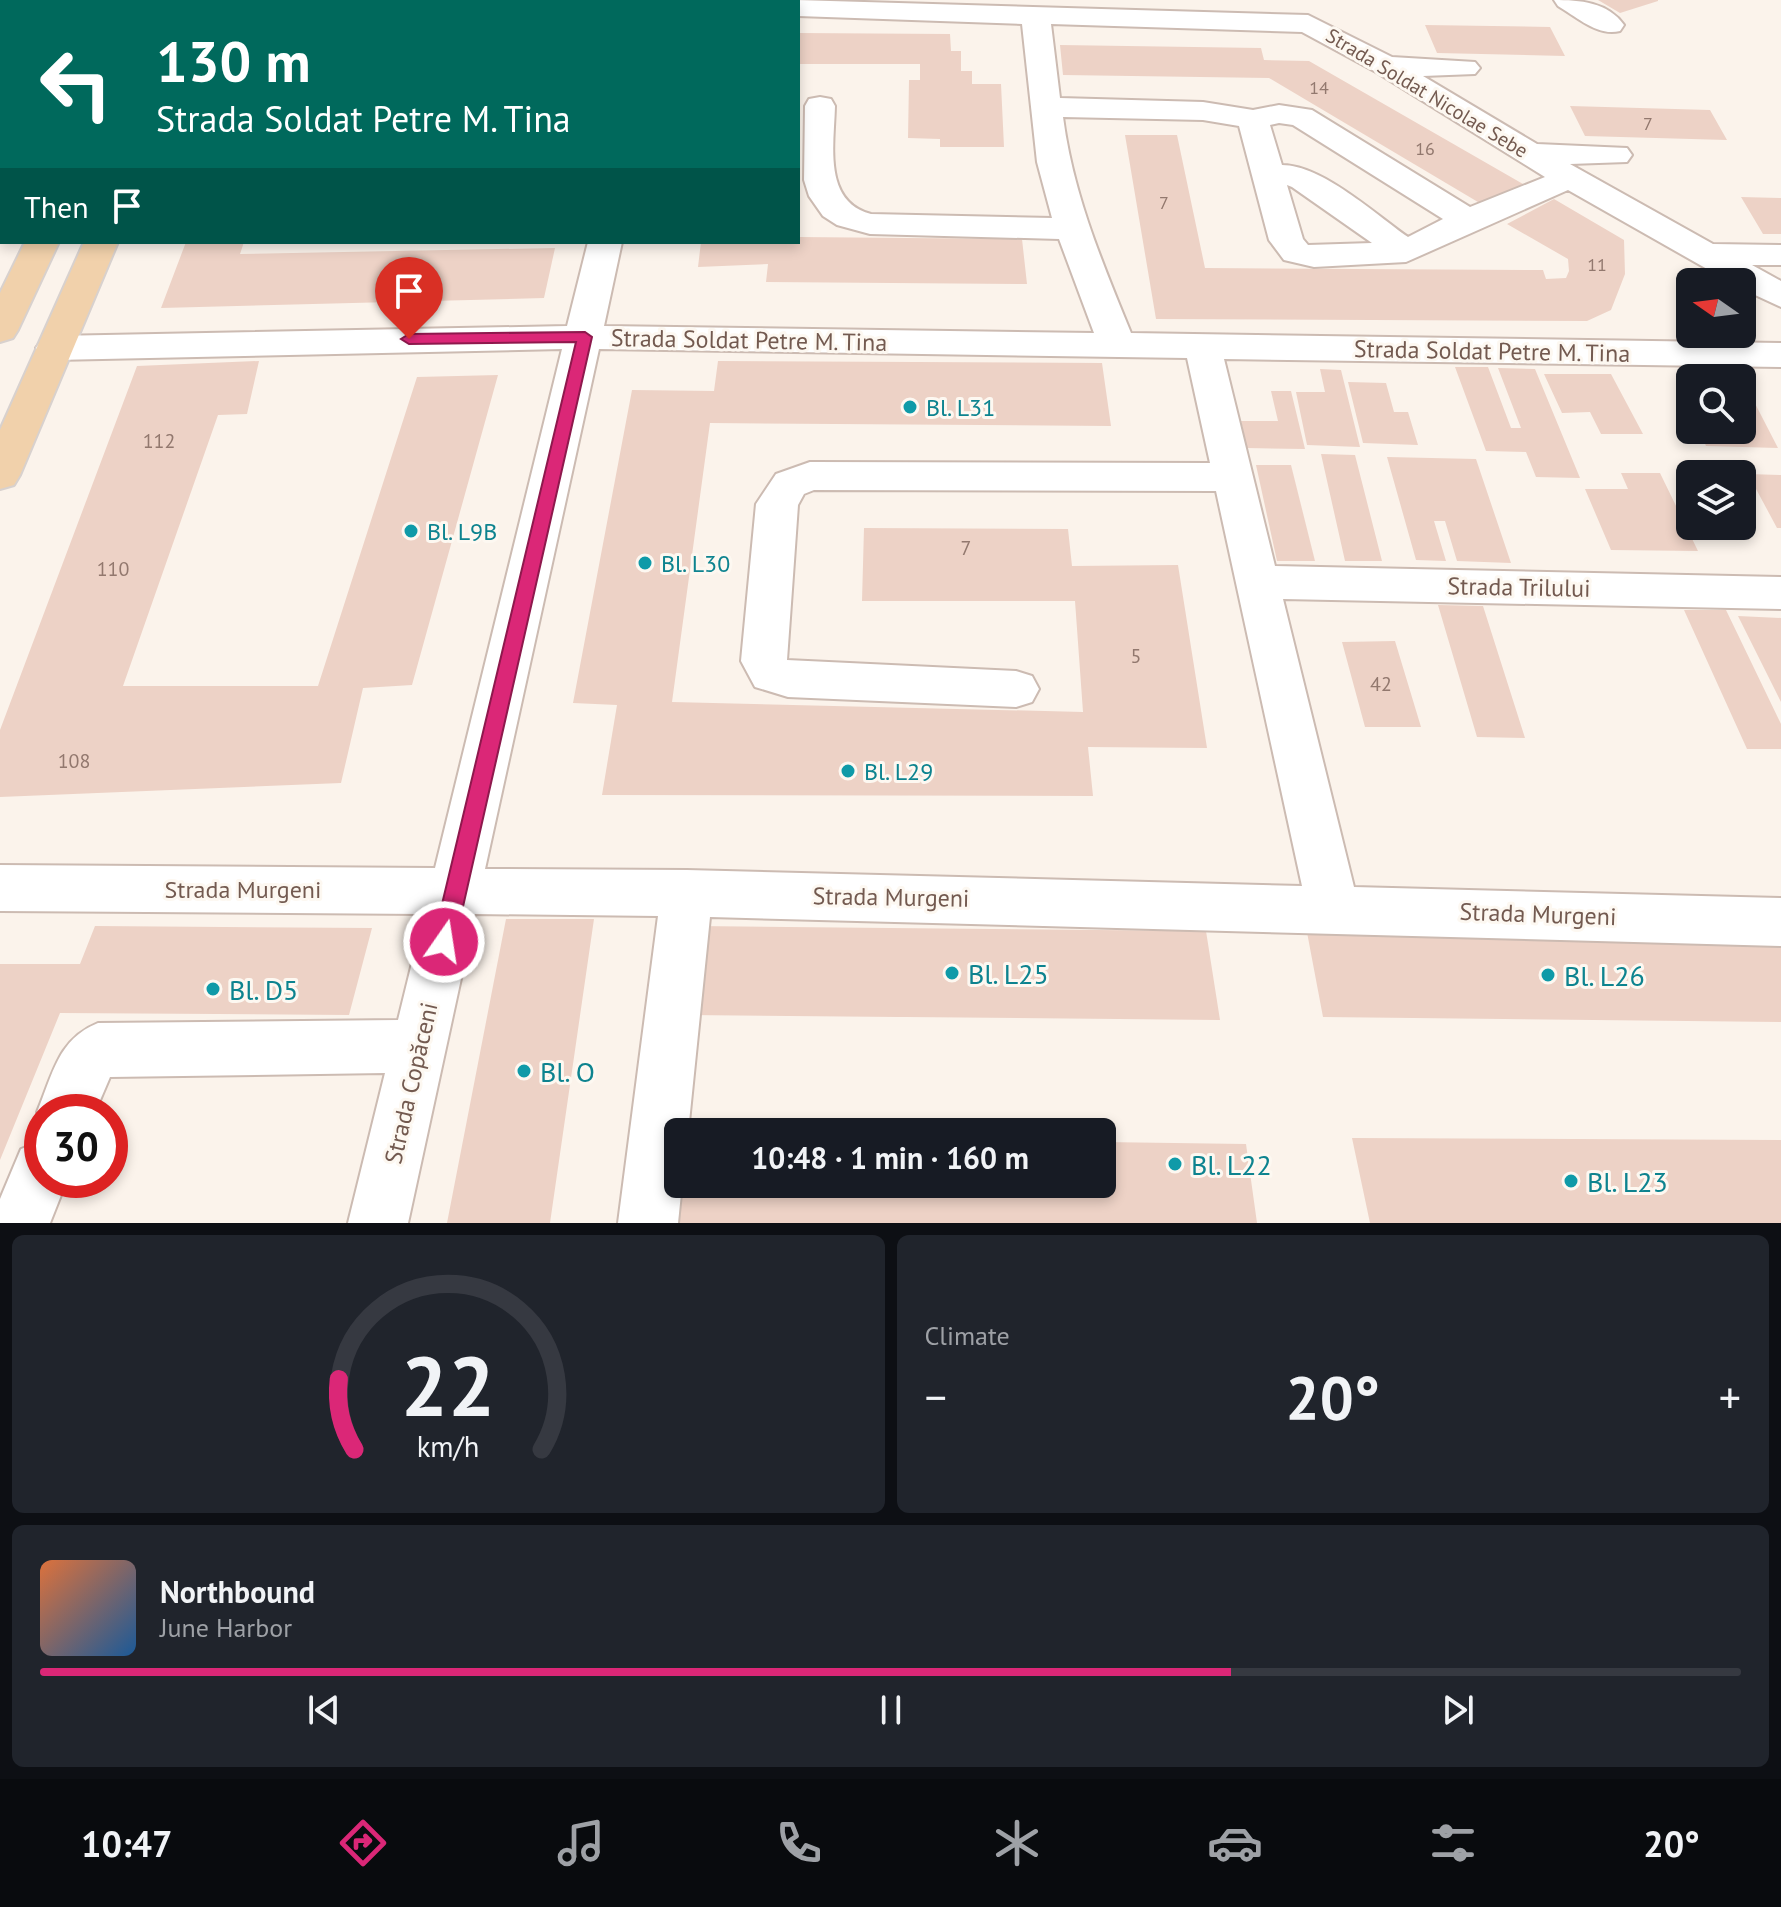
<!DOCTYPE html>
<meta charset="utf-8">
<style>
body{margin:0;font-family:"PT Sans",sans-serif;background:#20242c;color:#f1f3f6;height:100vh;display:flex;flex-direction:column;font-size:30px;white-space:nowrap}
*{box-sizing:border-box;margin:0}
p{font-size:26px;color:#9ea1a6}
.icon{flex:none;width:44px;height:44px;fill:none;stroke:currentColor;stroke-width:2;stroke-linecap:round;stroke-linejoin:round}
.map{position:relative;height:1223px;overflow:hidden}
.drawer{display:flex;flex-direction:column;gap:12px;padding:12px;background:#0d0f14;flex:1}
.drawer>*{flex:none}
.guide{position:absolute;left:0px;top:0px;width:800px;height:244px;box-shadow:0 4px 12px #0003;background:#00695c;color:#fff;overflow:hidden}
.needle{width:52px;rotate:284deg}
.buttons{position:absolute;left:1676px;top:268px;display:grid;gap:16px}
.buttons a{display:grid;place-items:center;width:80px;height:80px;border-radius:12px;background:#171b24;box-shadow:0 4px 12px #0003;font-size:40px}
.speed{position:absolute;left:24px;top:1094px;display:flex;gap:16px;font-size:40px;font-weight:700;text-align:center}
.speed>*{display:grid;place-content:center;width:104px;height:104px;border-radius:50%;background:#171b24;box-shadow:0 4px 12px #0003;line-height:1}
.speed .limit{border:12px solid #d22;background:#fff;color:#111}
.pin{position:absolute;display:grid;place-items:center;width:68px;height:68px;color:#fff;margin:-82px -34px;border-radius:50% 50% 50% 0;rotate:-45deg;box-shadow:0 0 8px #0007}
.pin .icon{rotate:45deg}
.me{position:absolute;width:88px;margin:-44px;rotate:13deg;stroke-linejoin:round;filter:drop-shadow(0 0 6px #0008)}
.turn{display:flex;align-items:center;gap:28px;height:168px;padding:0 24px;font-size:36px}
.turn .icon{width:104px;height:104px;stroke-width:2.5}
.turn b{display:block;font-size:56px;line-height:68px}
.then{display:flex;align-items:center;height:76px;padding:0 24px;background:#0003;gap:16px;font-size:30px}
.big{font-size:60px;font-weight:800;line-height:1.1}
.drawer .card{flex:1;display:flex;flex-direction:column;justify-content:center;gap:12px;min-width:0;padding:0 28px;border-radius:12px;background:#20242c}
.drawer .dial{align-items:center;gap:0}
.dial svg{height:208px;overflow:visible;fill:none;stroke:#363941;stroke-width:7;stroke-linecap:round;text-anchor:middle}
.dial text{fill:#f1f3f6;stroke:none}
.song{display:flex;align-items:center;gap:24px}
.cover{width:96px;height:96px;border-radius:12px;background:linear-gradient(135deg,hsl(20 70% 55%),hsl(210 70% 35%))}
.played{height:8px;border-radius:4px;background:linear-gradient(90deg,#db2777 70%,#363941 70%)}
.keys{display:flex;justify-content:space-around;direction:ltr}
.heat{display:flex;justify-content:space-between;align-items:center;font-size:44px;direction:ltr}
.drawer .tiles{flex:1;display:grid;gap:12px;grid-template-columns:1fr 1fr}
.card:last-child{grid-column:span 2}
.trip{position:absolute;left:664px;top:1118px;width:452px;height:80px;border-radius:12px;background:#171b24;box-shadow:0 4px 12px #0003;font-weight:800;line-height:80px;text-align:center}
.dock{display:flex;height:128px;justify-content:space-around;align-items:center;background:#090b0e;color:#9ea1a6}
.dock .icon{width:56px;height:56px}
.dock .active{color:#db2777}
.dock b{font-size:36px;color:#f1f3f6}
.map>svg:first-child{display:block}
.building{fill:#edd2c6}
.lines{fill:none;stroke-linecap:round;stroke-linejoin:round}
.minor-casing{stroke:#ccbbb2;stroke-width:4}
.major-casing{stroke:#d8d1ce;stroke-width:4}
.minor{fill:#fff;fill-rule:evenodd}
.major{fill:#f1d1ab;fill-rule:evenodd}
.route{fill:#db2777;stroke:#8e194d;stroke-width:2}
.culture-dot{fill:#0f9aa8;stroke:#fdf8f1;stroke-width:3}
.labels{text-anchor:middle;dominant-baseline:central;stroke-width:6;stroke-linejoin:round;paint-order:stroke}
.far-number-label{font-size:18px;fill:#92786e}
.far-street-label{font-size:20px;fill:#735a50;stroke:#fdf8f1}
.number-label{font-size:20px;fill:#92786e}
.street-label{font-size:24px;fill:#735a50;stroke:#fdf8f1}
.culture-label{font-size:24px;fill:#0d838f;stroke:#fdf8f1;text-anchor:start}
.near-culture-label{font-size:28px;fill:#0d838f;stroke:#fdf8f1;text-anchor:start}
</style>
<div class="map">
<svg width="1781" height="1223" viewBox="0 0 1781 1223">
<rect width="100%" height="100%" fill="#fbf3eb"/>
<!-- building -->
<path class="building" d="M1598 0H1658V1L1620 13Z
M1425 25 1550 27 1565 56 1437 53Z
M798 33 950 34 951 51H961V71H972V84H1001L1004 147H940V139L908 138 909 80H920V64H798Z
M1060 45 1261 48 1264 60 1309 61 1523 184 1483 205 1269 78 1063 75Z
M1570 106 1710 110 1727 140 1585 136Z
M1125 135H1177L1205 268 1543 270 1546 279 1566 278 1569 271 1568 259 1507 224 1554 199 1624 240 1625 274 1611 310 1587 321 1156 319Z
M1741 197 1781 198V234H1763Z
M798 237 1022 239 1027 284 766 282 768 264 698 267 701 242H798Z
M186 242H244L240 254 555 248 544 298 161 308Z
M259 361 247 414 218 415 123 686H318L417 377 498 375 412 685 363 688 341 783 0 797V730L137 366Z
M718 361 1102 363 1111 426 710 423 672 702 1083 712 1075 601H862L864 528 1068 529 1072 566 1178 565 1207 748 1088 747 1093 796 602 795 617 705 573 703 632 390 714 391Z
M1455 367H1488L1511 428H1521L1498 368 1535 369 1580 478 1536 477 1526 452 1486 451Z
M1320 369 1341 370 1360 447 1307 445 1296 392H1325Z
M1544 374H1611L1643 434H1601L1590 412 1562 413Z
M1348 382 1386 383 1394 412H1408L1418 445 1363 443Z
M1677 384 1690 385V412Z
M1742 386H1746L1778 448 1706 446 1699 430H1742Z
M1271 391H1291L1305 449 1247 448 1241 421H1278Z
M1321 454 1355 455 1382 561H1345Z
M1387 457 1476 459 1511 563 1457 561 1445 521H1434L1446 561 1416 560Z
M1256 465H1291L1315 561H1277Z
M1621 473H1660L1698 551 1611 550 1585 489H1628Z
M1748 474 1781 475V528H1777Z
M1438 605 1483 606 1525 738 1477 737Z
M1684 610H1726L1781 724V749H1747Z
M1738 616 1781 618V702Z
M1395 641 1421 727H1365L1342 642Z
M506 919H594L550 1223H447Z
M95 926 372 928 349 1015 60 1013 0 1160V964H80Z
M696 926 1206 931 1220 1020 687 1015Z
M1306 927 1781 932V1022L1323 1017Z
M1352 1138 1781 1140V1223H1370Z
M1102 1142 1246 1144 1257 1223H667L678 1150V1184H1102Z"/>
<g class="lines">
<!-- minor casing -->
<g class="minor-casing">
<path id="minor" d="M253 0H487L488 2H252Z
M676 0H704V2H676Z
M796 0 1308 15 1392 57 1475 62 1480 68 1475 74 1423 76 1537 144 1627 148 1632 155 1627 162 1570 164 1713 244 1781 245V265H1752L1781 281V307L1742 289V282H1730L1568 190 1406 262 1314 267 1284 260 1269 240 1239 126 1203 120 1063 117C1073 194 1102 262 1131 333L1781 343V367L1224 359 1275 566 1781 577V609L1283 599 1354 887 1781 898V946L710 917 688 1132H678V1184H682L678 1223H618L658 916 475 914 408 1223H348L385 1073 110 1077 95 1112H42V1123L37 1112C53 1074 58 1039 98 1023L398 1020 424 914 0 911V865L435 868 562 349 55 360 42 356 36 348 42 340 55 336 567 326 588 242H622L604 326 1094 333 1059 239 870 234 837 225 823 216 809 196 804 180 805 106 809 99 820 97 831 99 835 106C834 146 823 201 871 214L1052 218 1037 162 1022 24 798 16V2H788ZM1051 24 1302 32 1376 72 1545 177 1470 207 1312 110 1279 105 1253 110 1203 102 1060 98ZM1279 123 1293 125 1443 219 1408 237C1375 214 1322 165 1282 165L1270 125ZM1287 185 1292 187 1372 243 1308 245 1303 239ZM599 349 1187 358 1210 463 810 462 776 474 756 504 741 661 755 687 788 697 1016 707 1032 702 1039 689 1032 676 1016 671 787 660 798 505 804 494 814 490 1216 491 1302 886 687 870 485 869Z
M1554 0C1580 0 1608 2 1624 25L1620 31C1598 37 1577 17 1558 6Z
M0 15H2V33H0Z
M42 1141V1180H67L50 1223H0V1199L21 1149Z"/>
</g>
<!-- major casing -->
<g class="major-casing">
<path id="major" d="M143 0H171L142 2Z
M190 0H218L189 2Z
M25 242H59L18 330 13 338 0 342V293Z
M84 242H118L20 475 14 485 0 489V430Z"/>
</g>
<!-- minor -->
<use href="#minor" class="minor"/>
<!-- major -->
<use href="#major" class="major"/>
</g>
<!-- route -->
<path class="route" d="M585 332 592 337 455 942 451 949 444 952 436 949 433 942 576 342 409 344 401 339 409 334Z"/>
<!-- markers -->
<g class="culture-dot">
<circle cx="910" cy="407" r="8"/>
<circle cx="411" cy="531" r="8"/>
<circle cx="645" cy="563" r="8"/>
<circle cx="848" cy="771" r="8"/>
<circle cx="952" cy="973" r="8"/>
<circle cx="1548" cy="975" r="8"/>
<circle cx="213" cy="989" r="8"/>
<circle cx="524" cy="1071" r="8"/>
<circle cx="1175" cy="1164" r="8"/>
<circle cx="1571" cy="1181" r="8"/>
</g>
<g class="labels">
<!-- far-number labels -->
<g class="far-number-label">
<text x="1319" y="87">14</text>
<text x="1648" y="123">7</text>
<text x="1425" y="148">16</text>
<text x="1164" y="202">7</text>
<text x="1597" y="264">11</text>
</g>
<!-- far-street labels -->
<g class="far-street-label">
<text transform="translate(1427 93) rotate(31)">Strada Soldat Nicolae Sebe</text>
</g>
<!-- number labels -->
<g class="number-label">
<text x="159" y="441">112</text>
<text x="966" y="548">7</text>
<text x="113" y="569">110</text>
<text x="1136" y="656">5</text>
<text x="1381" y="684">42</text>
<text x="74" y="761">108</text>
</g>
<!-- street labels -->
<g class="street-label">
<text transform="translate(749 340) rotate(1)">Strada Soldat Petre M. Tina</text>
<text transform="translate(1492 351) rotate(1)">Strada Soldat Petre M. Tina</text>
<text transform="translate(1519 587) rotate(1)">Strada Trilului</text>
<text x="243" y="889">Strada Murgeni</text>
<text transform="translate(891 897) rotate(1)">Strada Murgeni</text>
<text transform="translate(1538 914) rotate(2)">Strada Murgeni</text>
<text transform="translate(411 1083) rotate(-77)">Strada Copăceni</text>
</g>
<!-- culture labels -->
<g class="culture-label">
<text x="926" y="407">Bl. L31</text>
<text x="427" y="531">Bl. L9B</text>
<text x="661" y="563">Bl. L30</text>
<text x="864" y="771">Bl. L29</text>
</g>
<!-- near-culture labels -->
<g class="near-culture-label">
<text x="968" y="973">Bl. L25</text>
<text x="1564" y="975">Bl. L26</text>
<text x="229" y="989">Bl. D5</text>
<text x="540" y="1071">Bl. O</text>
<text x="1191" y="1164">Bl. L22</text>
<text x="1587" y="1181">Bl. L23</text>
</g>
</g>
</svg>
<div class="buttons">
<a><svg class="needle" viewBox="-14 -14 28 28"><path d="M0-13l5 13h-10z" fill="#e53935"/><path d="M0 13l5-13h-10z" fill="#9ea1a6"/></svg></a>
<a><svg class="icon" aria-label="search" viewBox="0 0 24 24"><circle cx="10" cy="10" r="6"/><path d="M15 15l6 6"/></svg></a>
<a><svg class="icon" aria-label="layers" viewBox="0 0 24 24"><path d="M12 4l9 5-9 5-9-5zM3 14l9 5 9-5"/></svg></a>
</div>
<div class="speed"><div class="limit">30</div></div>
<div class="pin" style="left:409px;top:339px;background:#d93025"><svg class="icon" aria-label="arrive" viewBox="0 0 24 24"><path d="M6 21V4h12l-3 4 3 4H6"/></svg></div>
<svg class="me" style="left:444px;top:942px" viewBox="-20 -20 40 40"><circle r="17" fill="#db2777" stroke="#fff" stroke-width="3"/><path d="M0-11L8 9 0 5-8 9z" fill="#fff"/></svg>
<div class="trip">10:48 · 1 min · 160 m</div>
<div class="guide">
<div class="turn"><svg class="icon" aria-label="left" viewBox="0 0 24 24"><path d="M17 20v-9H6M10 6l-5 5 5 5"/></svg><div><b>130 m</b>Strada Soldat Petre M. Tina</div></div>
<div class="then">Then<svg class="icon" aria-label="arrive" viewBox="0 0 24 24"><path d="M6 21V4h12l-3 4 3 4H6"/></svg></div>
</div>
</div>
<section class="drawer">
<div class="tiles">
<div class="card dial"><svg viewBox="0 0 100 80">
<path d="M14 69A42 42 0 1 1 86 69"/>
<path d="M14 69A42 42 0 0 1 8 42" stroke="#db2777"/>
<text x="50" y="56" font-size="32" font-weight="700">22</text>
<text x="50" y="72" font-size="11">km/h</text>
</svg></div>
<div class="card"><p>Climate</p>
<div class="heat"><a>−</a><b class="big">20°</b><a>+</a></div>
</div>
<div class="card">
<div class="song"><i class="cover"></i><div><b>Northbound</b><p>June Harbor</p></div></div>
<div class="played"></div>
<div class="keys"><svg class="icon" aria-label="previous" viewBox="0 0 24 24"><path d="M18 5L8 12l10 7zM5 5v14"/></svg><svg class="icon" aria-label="pause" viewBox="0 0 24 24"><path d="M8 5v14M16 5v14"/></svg><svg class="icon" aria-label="next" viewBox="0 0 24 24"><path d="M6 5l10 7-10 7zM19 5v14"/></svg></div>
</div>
</div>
</section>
<nav class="dock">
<b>10:47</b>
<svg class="icon active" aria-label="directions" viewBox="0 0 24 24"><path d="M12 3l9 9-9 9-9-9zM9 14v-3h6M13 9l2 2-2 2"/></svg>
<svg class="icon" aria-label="music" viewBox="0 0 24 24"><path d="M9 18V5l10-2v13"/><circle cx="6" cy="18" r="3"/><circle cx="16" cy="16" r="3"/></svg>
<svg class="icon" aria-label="phone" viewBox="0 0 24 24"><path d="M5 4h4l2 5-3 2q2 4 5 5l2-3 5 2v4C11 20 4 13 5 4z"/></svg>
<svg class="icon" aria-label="climate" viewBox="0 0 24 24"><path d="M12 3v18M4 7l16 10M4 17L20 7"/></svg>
<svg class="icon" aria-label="car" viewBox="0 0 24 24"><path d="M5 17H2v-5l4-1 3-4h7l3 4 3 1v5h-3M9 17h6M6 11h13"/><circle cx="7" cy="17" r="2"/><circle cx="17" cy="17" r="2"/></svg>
<svg class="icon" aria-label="filters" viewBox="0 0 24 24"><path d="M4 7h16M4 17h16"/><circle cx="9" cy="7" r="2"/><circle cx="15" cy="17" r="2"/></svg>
<b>20°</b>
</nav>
